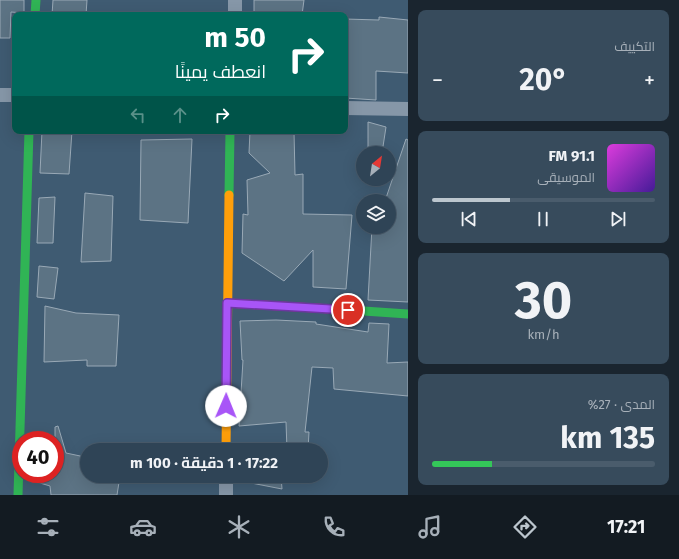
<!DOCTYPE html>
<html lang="ar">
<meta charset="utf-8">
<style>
body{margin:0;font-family:"Fira Sans",Cairo,sans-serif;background:#374b5c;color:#f1f3f6;direction:rtl;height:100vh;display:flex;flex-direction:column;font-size:15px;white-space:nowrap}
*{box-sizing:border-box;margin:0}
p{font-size:13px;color:#a7b0b9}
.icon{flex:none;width:22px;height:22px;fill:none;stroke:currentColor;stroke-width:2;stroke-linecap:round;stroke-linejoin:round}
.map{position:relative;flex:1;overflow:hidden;direction:ltr}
.drawer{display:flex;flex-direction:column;gap:10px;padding:10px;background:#1a252f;width:271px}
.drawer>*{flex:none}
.top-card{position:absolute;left:12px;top:12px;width:336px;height:122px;border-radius:8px;box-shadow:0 4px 16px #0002,0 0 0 1px #4a5c6c;direction:rtl;background:#00695c;color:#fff;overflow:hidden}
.needle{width:26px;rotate:30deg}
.tools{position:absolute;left:356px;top:146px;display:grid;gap:8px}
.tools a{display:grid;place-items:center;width:40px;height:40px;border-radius:50%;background:#2f4456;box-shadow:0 4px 16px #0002,0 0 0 1px #4a5c6c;font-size:20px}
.speed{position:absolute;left:12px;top:431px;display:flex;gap:8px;font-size:20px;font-weight:700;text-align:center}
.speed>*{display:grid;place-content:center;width:52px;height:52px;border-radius:50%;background:#2f4456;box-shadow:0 4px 16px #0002,0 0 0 1px #4a5c6c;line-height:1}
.speed .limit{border:6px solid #d22;background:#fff;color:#111}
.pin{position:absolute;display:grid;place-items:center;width:34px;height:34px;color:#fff;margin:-17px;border:2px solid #fff;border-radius:50%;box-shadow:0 1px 4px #0007}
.me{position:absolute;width:44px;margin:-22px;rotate:1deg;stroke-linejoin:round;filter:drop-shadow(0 0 3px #0008)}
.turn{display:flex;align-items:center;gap:14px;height:84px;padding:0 16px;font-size:18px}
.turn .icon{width:52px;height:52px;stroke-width:2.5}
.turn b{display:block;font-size:28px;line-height:34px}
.lanes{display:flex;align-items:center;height:38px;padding:0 16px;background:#0003;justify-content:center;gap:20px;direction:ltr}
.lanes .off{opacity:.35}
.big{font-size:30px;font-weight:700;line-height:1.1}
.drawer .card{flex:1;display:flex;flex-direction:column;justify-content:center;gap:6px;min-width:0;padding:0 14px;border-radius:8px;background:#374b5c}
.drawer .dial{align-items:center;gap:0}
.dial b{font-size:52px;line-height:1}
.song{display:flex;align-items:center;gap:12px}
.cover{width:48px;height:48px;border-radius:6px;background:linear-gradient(135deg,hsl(300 70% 55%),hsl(260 70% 35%))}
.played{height:4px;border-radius:2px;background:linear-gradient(90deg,#bcc6ce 35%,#4a5c6c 35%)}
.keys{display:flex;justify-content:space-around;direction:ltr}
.heat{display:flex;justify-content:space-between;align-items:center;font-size:22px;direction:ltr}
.charge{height:6px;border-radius:3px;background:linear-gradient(90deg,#34c759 27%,#4a5c6c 0)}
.trip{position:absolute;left:80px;top:443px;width:248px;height:40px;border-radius:20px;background:#2f4456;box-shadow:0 4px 16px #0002,0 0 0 1px #4a5c6c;font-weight:700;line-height:40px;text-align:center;direction:rtl}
.menu{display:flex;height:64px;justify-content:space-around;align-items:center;background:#131b22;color:#a7b0b9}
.menu .icon{width:28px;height:28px}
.menu .on{color:#bcc6ce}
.menu b{font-size:18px;color:#f1f3f6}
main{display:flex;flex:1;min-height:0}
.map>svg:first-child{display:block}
.building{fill:#5c7384;stroke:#99a9b6}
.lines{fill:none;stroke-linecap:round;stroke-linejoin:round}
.street{stroke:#8697a8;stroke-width:14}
.fast{stroke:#30b455;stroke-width:9}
.slow{stroke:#ff9f0a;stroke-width:9}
.jam{stroke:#e5322d;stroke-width:9}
.route-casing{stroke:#6d37a1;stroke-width:10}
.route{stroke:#a855f7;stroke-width:7}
</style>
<main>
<section class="drawer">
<div class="card"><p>التكييف</p>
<div class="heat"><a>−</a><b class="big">20°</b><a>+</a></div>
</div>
<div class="card">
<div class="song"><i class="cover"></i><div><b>91.1 FM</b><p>الموسيقى</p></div></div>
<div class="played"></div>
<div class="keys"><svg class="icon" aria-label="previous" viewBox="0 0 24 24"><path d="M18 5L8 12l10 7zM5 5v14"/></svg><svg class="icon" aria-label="pause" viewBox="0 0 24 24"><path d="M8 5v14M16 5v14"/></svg><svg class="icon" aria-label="next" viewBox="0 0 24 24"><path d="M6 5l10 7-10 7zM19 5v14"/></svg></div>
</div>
<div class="card dial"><b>30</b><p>km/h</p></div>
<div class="card"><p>المدى · 27%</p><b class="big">135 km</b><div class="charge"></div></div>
</section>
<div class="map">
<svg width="408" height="495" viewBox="0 0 408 495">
<rect width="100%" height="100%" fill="#3f5b72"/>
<!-- building -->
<path class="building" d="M0 0H24V13L11 12 10 38H0Z
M53 0H87L86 15H52Z
M254 0H304L302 15H254Z
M379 17 408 20V73L376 71V100L345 98V19L379 20Z
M368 122 386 127 382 153H368Z
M42 131H72L69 174 40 173Z
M250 131 294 132 295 175 303 174V214L352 215 346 289 313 287V250L284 281 242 253 243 214 248 215 247 180 270 173 249 153Z
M192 139 188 223 140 220 141 140Z
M406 139 408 140V302L368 300 372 227H389V198H386Z
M85 193 113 196 111 261 81 262Z
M55 197 53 243H37L39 198Z
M39 266 58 268 54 299 37 297Z
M45 306 76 313 119 315 116 366H87V360L44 362Z
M276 320 316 322V324L368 332 369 323 389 324 387 363 408 362V396L334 389 333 368 312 367 305 432H309L308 450H287L286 422 239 426 243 360H242L240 321Z
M58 426 66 453 85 457 83 470 87 471V476H120L117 495H51L50 486 30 480V474H55V427Z
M247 476H281L282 489 246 482Z"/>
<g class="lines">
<!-- street -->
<path class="street" d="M235 15V0
M0 95H15
M345 108 408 109
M226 495V476"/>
<!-- fast -->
<path class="fast" d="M35 15 36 0
M229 195 230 131
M349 310 408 314
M18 495 29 131"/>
<!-- slow -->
<path class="slow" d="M226 450 229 195"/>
<!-- jam -->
<path class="jam" d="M227 303 349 310"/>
</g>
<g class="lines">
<!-- route casing -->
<g class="route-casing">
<path id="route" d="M226 406 227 303 348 310"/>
</g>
<!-- route -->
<use href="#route" class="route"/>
</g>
</svg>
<div class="tools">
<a><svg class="needle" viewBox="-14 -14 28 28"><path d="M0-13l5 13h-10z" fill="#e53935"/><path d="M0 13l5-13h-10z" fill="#a7b0b9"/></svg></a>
<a><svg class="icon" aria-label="layers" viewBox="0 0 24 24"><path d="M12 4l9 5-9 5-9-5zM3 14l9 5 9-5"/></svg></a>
</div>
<div class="speed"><div class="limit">40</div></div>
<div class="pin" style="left:348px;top:310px;background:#d93025"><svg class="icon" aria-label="arrive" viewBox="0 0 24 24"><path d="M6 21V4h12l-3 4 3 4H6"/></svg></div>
<svg class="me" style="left:226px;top:406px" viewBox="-20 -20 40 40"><circle r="19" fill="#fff"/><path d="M0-13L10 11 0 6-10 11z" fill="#a855f7"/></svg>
<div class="trip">17:22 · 1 دقيقة · 100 m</div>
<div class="top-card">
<div class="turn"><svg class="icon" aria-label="right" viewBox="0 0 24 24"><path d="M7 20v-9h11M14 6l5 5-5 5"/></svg><div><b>50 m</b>انعطف يمينًا</div></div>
<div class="lanes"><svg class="icon off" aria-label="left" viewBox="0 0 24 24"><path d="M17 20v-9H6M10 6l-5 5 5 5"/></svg><svg class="icon off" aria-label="ahead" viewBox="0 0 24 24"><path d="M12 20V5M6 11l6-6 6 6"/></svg><svg class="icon" aria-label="right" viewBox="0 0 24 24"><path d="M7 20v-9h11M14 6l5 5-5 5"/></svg></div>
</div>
</div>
</main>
<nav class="menu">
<b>17:21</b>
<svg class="icon on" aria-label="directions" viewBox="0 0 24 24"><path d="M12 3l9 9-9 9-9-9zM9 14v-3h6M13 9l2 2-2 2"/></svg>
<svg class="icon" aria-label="music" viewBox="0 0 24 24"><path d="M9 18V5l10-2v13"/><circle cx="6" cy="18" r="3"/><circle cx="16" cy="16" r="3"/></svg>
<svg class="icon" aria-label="phone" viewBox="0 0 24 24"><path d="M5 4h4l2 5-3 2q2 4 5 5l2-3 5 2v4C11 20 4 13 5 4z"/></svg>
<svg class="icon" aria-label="climate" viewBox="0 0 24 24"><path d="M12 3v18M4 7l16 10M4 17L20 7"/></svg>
<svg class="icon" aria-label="car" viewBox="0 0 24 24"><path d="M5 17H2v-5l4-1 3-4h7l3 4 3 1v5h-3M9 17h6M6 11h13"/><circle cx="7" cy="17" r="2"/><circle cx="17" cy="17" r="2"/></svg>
<svg class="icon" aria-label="filters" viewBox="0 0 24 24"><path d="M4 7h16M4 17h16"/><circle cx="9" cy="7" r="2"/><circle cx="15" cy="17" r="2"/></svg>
</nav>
